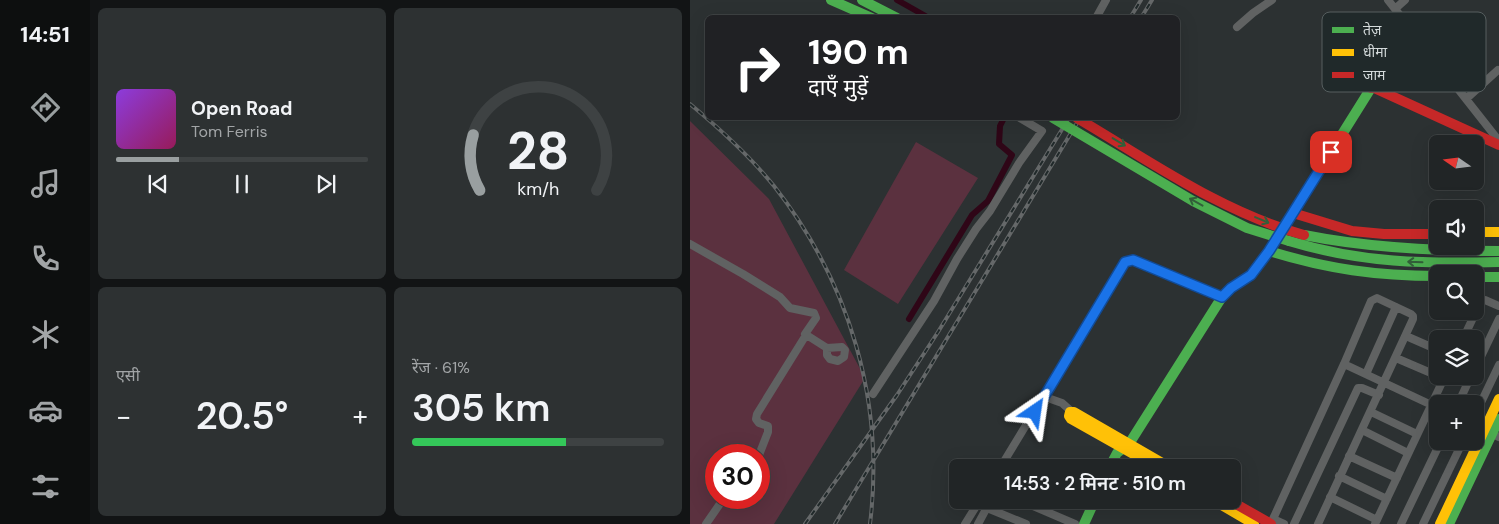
<!DOCTYPE html>
<html lang="hi">
<meta charset="utf-8">
<style>
body{margin:0;font-family:"DM Sans","Noto Sans Devanagari",sans-serif;background:#2d3132;color:#f1f3f6;height:100vh;display:flex;flex-direction:column;font-size:19px;white-space:nowrap}
*{box-sizing:border-box;margin:0}
p{font-size:16px;color:#a2a5a7}
.icon{flex:none;width:28px;height:28px;fill:none;stroke:currentColor;stroke-width:2;stroke-linecap:round;stroke-linejoin:round}
.map{position:relative;flex:1;overflow:hidden}
.sheet{display:flex;flex-direction:column;gap:8px;padding:8px;background:#121415;width:600px}
.sheet>*{flex:none}
.hud{position:absolute;left:15px;top:15px;width:475px;height:105px;border-radius:8px;box-shadow:0 5px 20px #0002,0 0 0 1px #3e4243;background:#202124;color:#fff;overflow:hidden}
.needle{width:32px;rotate:284deg}
.controls{position:absolute;left:739px;top:135px;display:grid;gap:10px}
.controls a{display:grid;place-items:center;width:55px;height:55px;border-radius:8px;background:#212526;box-shadow:0 5px 20px #0002,0 0 0 1px #3e4243;font-size:25px}
.speed{position:absolute;left:15px;top:444px;display:flex;gap:10px;font-size:25px;font-weight:700;text-align:center}
.speed>*{display:grid;place-content:center;width:65px;height:65px;border-radius:50%;background:#212526;box-shadow:0 5px 20px #0002,0 0 0 1px #3e4243;line-height:1}
.speed .limit{border:8px solid #d22;background:#fff;color:#111}
.pin{position:absolute;display:grid;place-items:center;width:42px;height:42px;color:#fff;margin:-21px;border-radius:10px;box-shadow:0 2px 8px #0006}
.me{position:absolute;width:55px;margin:-28px;rotate:32deg;stroke-linejoin:round;filter:drop-shadow(0 0 4px #0008)}
.turn{display:flex;align-items:center;gap:18px;height:105px;padding:0 20px;font-size:22px}
.turn .icon{width:65px;height:65px;stroke-width:2.5}
.turn b{display:block;font-size:35px;line-height:42px}
.big{font-size:38px;font-weight:600;line-height:1.1}
.sheet .widget{flex:1;display:flex;flex-direction:column;justify-content:center;gap:8px;min-width:0;padding:0 18px;border-radius:8px;background:#2d3132}
.sheet .dial{align-items:center;gap:0}
.dial svg{height:130px;overflow:visible;fill:none;stroke:#3e4243;stroke-width:7;stroke-linecap:round;text-anchor:middle}
.dial text{fill:#f1f3f6;stroke:none}
.song{display:flex;align-items:center;gap:15px}
.cover{width:60px;height:60px;border-radius:8px;background:linear-gradient(135deg,hsl(270 70% 55%),hsl(330 70% 35%))}
.played{height:5px;border-radius:2px;background:linear-gradient(90deg,#999fa0 25%,#3e4243 25%)}
.keys{display:flex;justify-content:space-around;direction:ltr}
.heat{display:flex;justify-content:space-between;align-items:center;font-size:28px;direction:ltr}
.charge{height:8px;border-radius:4px;background:linear-gradient(90deg,#34c759 61%,#3e4243 0)}
.sheet .tiles{flex:1;display:grid;gap:8px;grid-template-columns:repeat(2,1fr)}
.trip{position:absolute;left:259px;top:459px;width:292px;height:50px;border-radius:8px;background:#212526;box-shadow:0 5px 20px #0002,0 0 0 1px #3e4243;font-weight:600;line-height:50px;text-align:center}
main{display:flex;flex:1;min-height:0}
.dock{display:flex;flex-direction:column;width:90px;justify-content:space-around;align-items:center;background:#0d0f0f;color:#a2a5a7}
.dock .icon{width:35px;height:35px}
.dock .selected{color:#999fa0}
.dock b{font-size:22px;color:#f1f3f6}
.map>svg:first-child{display:block}
.green{fill:#5b313f;fill-rule:evenodd}
.lines{fill:none;stroke-linecap:round;stroke-linejoin:round}
.canal{stroke:#2f0617;stroke-width:6}
.street{stroke:#606262;stroke-width:8}
.fast{stroke:#4caf50;stroke-width:10}
.slow{stroke:#ffc107;stroke-width:10}
.jam{stroke:#c62828;stroke-width:10}
.rail-casing{stroke:#656869;stroke-width:4}
.rail{stroke:#20292a;stroke-width:2;stroke-dasharray:5.5;stroke-linecap:butt}
.fast-bridge{stroke:#4caf50;stroke-width:10}
.jam-bridge{stroke:#c62828;stroke-width:10}
.oneway{stroke:#325f39}
.route-casing{stroke:#114b97;stroke-width:12}
.route{stroke:#1a73e8;stroke-width:9}
.key{fill:#20292a;stroke:#565e5f;stroke-width:1}
.key-label{font-size:14px;fill:#d4dadb}
</style>
<main>
<nav class="dock">
<b>14:51</b>
<svg class="icon selected" aria-label="directions" viewBox="0 0 24 24"><path d="M12 3l9 9-9 9-9-9zM9 14v-3h6M13 9l2 2-2 2"/></svg>
<svg class="icon" aria-label="music" viewBox="0 0 24 24"><path d="M9 18V5l10-2v13"/><circle cx="6" cy="18" r="3"/><circle cx="16" cy="16" r="3"/></svg>
<svg class="icon" aria-label="phone" viewBox="0 0 24 24"><path d="M5 4h4l2 5-3 2q2 4 5 5l2-3 5 2v4C11 20 4 13 5 4z"/></svg>
<svg class="icon" aria-label="climate" viewBox="0 0 24 24"><path d="M12 3v18M4 7l16 10M4 17L20 7"/></svg>
<svg class="icon" aria-label="car" viewBox="0 0 24 24"><path d="M5 17H2v-5l4-1 3-4h7l3 4 3 1v5h-3M9 17h6M6 11h13"/><circle cx="7" cy="17" r="2"/><circle cx="17" cy="17" r="2"/></svg>
<svg class="icon" aria-label="filters" viewBox="0 0 24 24"><path d="M4 7h16M4 17h16"/><circle cx="9" cy="7" r="2"/><circle cx="15" cy="17" r="2"/></svg>
</nav>
<section class="sheet">
<div class="tiles">
<div class="widget">
<div class="song"><i class="cover"></i><div><b>Open Road</b><p>Tom Ferris</p></div></div>
<div class="played"></div>
<div class="keys"><svg class="icon" aria-label="previous" viewBox="0 0 24 24"><path d="M18 5L8 12l10 7zM5 5v14"/></svg><svg class="icon" aria-label="pause" viewBox="0 0 24 24"><path d="M8 5v14M16 5v14"/></svg><svg class="icon" aria-label="next" viewBox="0 0 24 24"><path d="M6 5l10 7-10 7zM19 5v14"/></svg></div>
</div>
<div class="widget dial"><svg viewBox="0 0 100 80">
<path d="M14 69A42 42 0 1 1 86 69"/>
<path d="M14 69A42 42 0 0 1 10 35" stroke="#999fa0"/>
<text x="50" y="56" font-size="32" font-weight="700">28</text>
<text x="50" y="72" font-size="11">km/h</text>
</svg></div>
<div class="widget"><p>एसी</p>
<div class="heat"><a>−</a><b class="big">20.5°</b><a>+</a></div>
</div>
<div class="widget"><p>रेंज · 61%</p><b class="big">305 km</b><div class="charge"></div></div>
</div>
</section>
<div class="map">
<svg width="809" height="524" viewBox="0 0 809 524">
<rect width="100%" height="100%" fill="#2c3132"/>
<!-- green -->
<path class="green" d="M0 121 79 199 175 378 84 524H0ZM26 455H69V498H26Z
M226 142 288 178 208 304 154 270Z"/>
<g class="lines">
<!-- canal -->
<path class="canal" d="M207 0 239 18
M219 319 282 215 298 201 322 155 309 144 310 126 314 118"/>
<!-- street -->
<path class="street" d="M698 0 809 141
M706 8 715 0
M406 18 416 0
M547 27 563 13 582 0
M682 87 696 55 717 23
M776 99 808 70
M0 244 53 274 90 297 100 308 124 313 126 318 115 334 137 348 152 347 155 350 154 357 148 361 140 359 137 355V348
M716 336 748 350
M773 339 791 301 795 300 809 306
M706 358 748 376
M654 364 748 408
M785 369 809 319
M676 374 706 307
M183 394 244 301 267 259 286 229 300 211 329 163 352 131 330 118
M355 397 372 403 381 411
M768 404 781 376
M681 412 727 434
M785 415 809 365
M785 426 809 437
M672 430 718 453
M69 455 78 432V426L69 423 66 419 67 414 116 335
M659 456 707 478
M310 468 435 262 439 260H443L532 297
M649 476 697 499
M640 497 687 520
M329 500 385 524
M297 508 336 524
M16 524 34 498
M275 524 290 500
M288 524 301 500
M594 524 583 519 654 364 681 301 687 298 721 314 723 316V319L628 524
M604 524 668 388H672L689 395
M685 524 755 376
M711 524 751 441
M733 524 773 441"/>
<!-- fast -->
<path class="fast" d="M141 0 182 18
M172 0 207 18
M599 241C671 263 735 264 809 262
M579 251C637 269 687 276 748 276
M785 277H809
M419 468 427 453 439 444 532 297 541 288 561 275 579 251 681 88
M394 524 405 500
M759 524 809 419"/>
<!-- slow -->
<path class="slow" d="M785 232H809
M468 468 381 419 379 416 380 412H384L481 468
M523 500 564 524
M750 524 809 399"/>
<!-- jam -->
<path class="jam" d="M681 88 682 87 809 145
M603 213 662 231 694 234H748
M539 500 581 524"/>
<!-- rail casing -->
<g class="rail-casing">
<path id="rail" d="M440 18 451 0
M451 18 462 0
M0 104C30 129 59 155 84 186 160 283 195 402 180 524
M115 524 207 395 248 332 379 118
M145 524 390 118"/>
</g>
<!-- rail -->
<use href="#rail" class="rail"/>
<!-- fast-bridge -->
<path class="fast-bridge" d="M363 118 503 201 557 228 599 241
M614 235C679 248 743 251 809 251"/>
<!-- jam-bridge -->
<path class="jam-bridge" d="M387 118C460 161 531 212 614 235"/>
</g>
<!-- one-way arrows -->
<defs><path id="oneway-shaft" d="M-6 0H5M1.5-3L5.5 0L1.5 3" fill="none" stroke-width="1.6" stroke-linecap="round" stroke-linejoin="round" transform="scale(1.25)"/></defs>
<g class="oneway">
<use href="#oneway-shaft" transform="translate(429 142) rotate(31)"/>
<use href="#oneway-shaft" transform="translate(506 202) rotate(-151)"/>
<use href="#oneway-shaft" transform="translate(572 220) rotate(23)"/>
<use href="#oneway-shaft" transform="translate(725 262) rotate(-178)"/>
</g>
<g class="lines">
<!-- route casing -->
<g class="route-casing">
<path id="route" d="M345 412 435 262 443 260 532 297 541 288 561 275 579 251 641 152"/>
</g>
<!-- route -->
<use href="#route" class="route"/>
</g>
<!-- legend -->
<rect x="632" y="12" width="164" height="80" rx="8" class="key"/>
<rect x="642" y="27" width="22" height="6" fill="#4caf50"/>
<rect x="642" y="49" width="22" height="7" fill="#ffc107"/>
<rect x="642" y="72" width="22" height="6" fill="#c62828"/>
<g class="key-label">
<text x="673" y="35">तेज़</text>
<text x="673" y="57">धीमा</text>
<text x="673" y="80">जाम</text>
</g>
</svg>
<div class="controls">
<a><svg class="needle" viewBox="-14 -14 28 28"><path d="M0-13l5 13h-10z" fill="#e53935"/><path d="M0 13l5-13h-10z" fill="#a2a5a7"/></svg></a>
<a><svg class="icon" aria-label="sound" viewBox="0 0 24 24"><path d="M4 9h4l5-4v14l-5-4H4zM17 9q2 3 0 6"/></svg></a>
<a><svg class="icon" aria-label="search" viewBox="0 0 24 24"><circle cx="10" cy="10" r="6"/><path d="M15 15l6 6"/></svg></a>
<a><svg class="icon" aria-label="layers" viewBox="0 0 24 24"><path d="M12 4l9 5-9 5-9-5zM3 14l9 5 9-5"/></svg></a>
<a>+</a>
</div>
<div class="speed"><div class="limit">30</div></div>
<div class="pin" style="left:641px;top:152px;background:#d93025"><svg class="icon" aria-label="arrive" viewBox="0 0 24 24"><path d="M6 21V4h12l-3 4 3 4H6"/></svg></div>
<svg class="me" style="left:345px;top:412px" viewBox="-20 -20 40 40"><path d="M0-17L14 15 0 8-14 15z" fill="#1a73e8" stroke="#fff" stroke-width="4"/></svg>
<div class="trip">14:53 · 2 मिनट · 510 m</div>
<div class="hud">
<div class="turn"><svg class="icon" aria-label="right" viewBox="0 0 24 24"><path d="M7 20v-9h11M14 6l5 5-5 5"/></svg><div><b>190 m</b>दाएँ मुड़ें</div></div>
</div>
</div>
</main>
